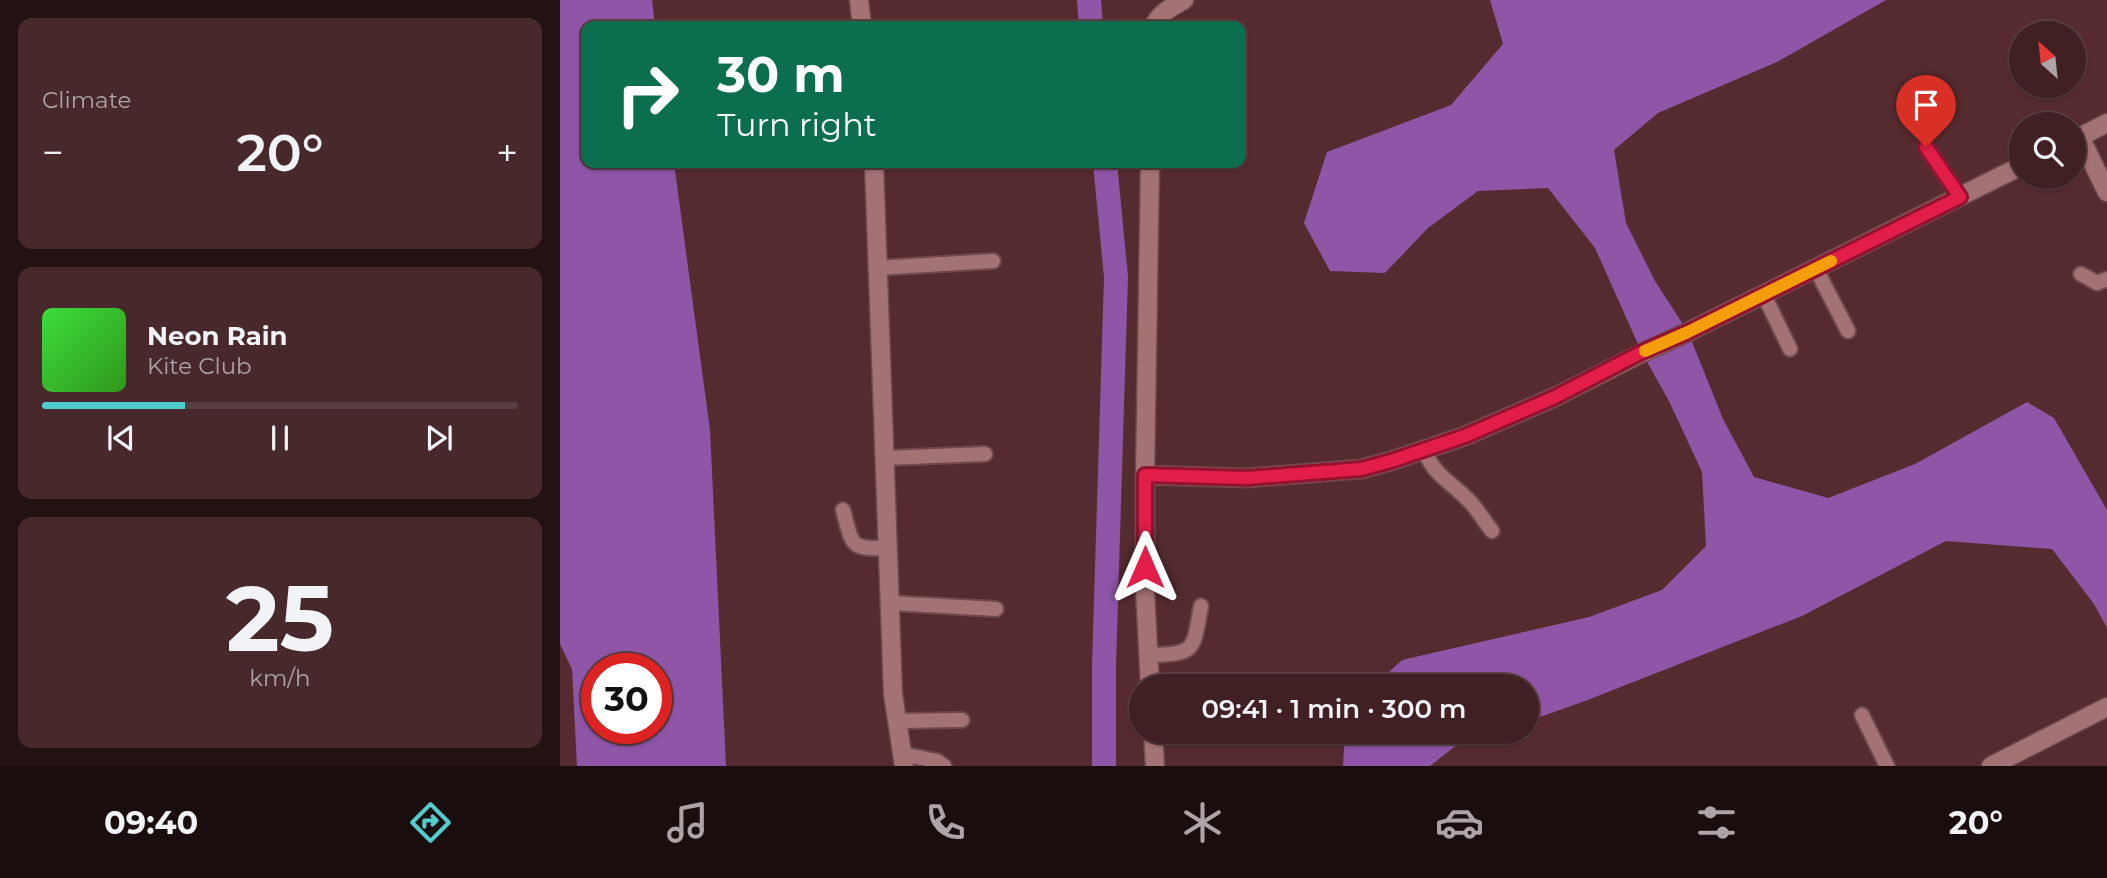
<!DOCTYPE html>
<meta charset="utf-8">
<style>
body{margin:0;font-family:Montserrat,sans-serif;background:#47282b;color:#f1f3f6;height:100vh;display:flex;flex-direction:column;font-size:26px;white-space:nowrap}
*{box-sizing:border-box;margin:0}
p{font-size:23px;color:#aea3a6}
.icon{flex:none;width:38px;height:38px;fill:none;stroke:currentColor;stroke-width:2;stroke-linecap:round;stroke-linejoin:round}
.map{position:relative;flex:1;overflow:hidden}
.sheet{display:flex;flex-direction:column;gap:18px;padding:18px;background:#231213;width:560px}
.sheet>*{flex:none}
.hud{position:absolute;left:21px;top:21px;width:665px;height:147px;border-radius:14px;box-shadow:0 2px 5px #0004,0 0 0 2px #593e41;background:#0b6e4f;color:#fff;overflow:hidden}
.needle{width:46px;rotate:333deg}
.buttons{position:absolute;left:1449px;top:21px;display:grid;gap:14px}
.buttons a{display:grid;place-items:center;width:77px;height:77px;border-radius:50%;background:#402023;box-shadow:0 2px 5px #0004,0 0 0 2px #593e41;font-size:35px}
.speed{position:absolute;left:21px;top:653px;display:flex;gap:14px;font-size:35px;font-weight:700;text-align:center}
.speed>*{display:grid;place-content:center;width:91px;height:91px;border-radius:50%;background:#402023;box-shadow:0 2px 5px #0004,0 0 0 2px #593e41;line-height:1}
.speed .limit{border:10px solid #d22;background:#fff;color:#111}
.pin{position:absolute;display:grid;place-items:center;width:60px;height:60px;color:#fff;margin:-72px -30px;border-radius:50% 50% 50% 0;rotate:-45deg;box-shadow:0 0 7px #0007}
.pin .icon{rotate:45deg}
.me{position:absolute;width:77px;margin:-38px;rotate:0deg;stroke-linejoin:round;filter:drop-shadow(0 0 5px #0008)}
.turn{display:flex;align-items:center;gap:24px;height:147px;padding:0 21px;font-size:32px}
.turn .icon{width:91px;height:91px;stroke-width:2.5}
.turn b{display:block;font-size:49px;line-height:60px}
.big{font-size:52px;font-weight:600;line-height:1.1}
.sheet .card{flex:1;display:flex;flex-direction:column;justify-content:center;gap:10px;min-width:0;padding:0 24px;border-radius:14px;background:#47282b}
.sheet .dial{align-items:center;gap:0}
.dial b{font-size:91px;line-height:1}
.song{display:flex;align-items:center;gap:21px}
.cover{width:84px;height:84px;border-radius:10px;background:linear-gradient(135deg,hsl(120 70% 55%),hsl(110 70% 35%))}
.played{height:7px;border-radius:4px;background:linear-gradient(90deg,#52cdcd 30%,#593e41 30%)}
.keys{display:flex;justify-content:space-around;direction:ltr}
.heat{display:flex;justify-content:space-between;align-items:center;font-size:38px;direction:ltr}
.trip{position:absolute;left:569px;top:674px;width:410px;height:70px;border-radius:35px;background:#402023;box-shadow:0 2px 5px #0004,0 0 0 2px #593e41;font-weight:600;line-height:70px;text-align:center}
.menu{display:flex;height:112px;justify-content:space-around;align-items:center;background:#1a0d0e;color:#aea3a6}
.menu .icon{width:49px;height:49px}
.menu .current{color:#52cdcd}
.menu b{font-size:32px;color:#f1f3f6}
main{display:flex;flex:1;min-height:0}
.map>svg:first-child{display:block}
.water{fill:#8f55a7;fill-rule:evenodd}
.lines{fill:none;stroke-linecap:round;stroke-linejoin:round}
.canal{stroke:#8f55a7;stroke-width:24}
.service-casing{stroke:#6c494d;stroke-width:18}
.minor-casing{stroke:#6c494d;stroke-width:21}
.service{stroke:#a37275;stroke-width:14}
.minor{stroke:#a37275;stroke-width:18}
.route-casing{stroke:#92132f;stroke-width:18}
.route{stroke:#e11d48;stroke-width:12}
.slow{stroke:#f59e0b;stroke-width:12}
</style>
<main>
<section class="sheet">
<div class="card"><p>Climate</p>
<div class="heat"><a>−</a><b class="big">20°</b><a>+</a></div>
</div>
<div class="card">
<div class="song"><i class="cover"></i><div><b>Neon Rain</b><p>Kite Club</p></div></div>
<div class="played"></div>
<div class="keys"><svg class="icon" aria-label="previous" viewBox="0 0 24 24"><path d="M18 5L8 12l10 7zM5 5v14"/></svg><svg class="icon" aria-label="pause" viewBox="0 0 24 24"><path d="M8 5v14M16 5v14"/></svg><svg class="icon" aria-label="next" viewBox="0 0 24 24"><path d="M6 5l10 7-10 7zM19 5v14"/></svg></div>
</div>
<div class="card dial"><b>25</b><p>km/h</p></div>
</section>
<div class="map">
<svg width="1547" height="766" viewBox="0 0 1547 766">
<rect width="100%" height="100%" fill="#552b2f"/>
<!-- water -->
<path class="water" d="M0 0H92L95 26H26V163H114L150 430 166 766H17L12 669 0 644ZM37 668H96V728H37Z
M930 0H1326L1217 62 1098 113 1054 150 1066 223 1095 281 1128 332 1163 419 1194 477 1268 498 1355 464 1467 402 1494 418 1547 510V628L1534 604 1492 549 1386 541 1242 616 1025 701 966 722V686H814L842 660 1029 617 1102 590 1146 546 1142 472 1109 401 1082 353 1035 248 988 188 918 191 868 228 825 273 770 271 744 223 767 152 891 105 943 44Z
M785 732H938L894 747 870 766H783Z"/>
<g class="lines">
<!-- canal -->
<path class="canal" d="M529 0 531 26
M544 766V665L556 277 545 163"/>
<!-- service casing -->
<g class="service-casing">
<path id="service" d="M1366 147 1400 197
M316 268 433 261
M1256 269 1288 331
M1521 274 1537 283 1547 279
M1204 295 1230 349
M864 450C876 479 893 482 912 504 919 512 925 522 932 531
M325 458 425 454
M283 510C293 546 289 549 328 548
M330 603 436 609
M589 655C636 654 633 651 641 606
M1302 715 1327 766
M337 721 402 720
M342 754 377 761 384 766"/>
</g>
<!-- minor casing -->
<g class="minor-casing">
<path id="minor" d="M299 0 302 26
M594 26C599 13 612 7 624 0
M1520 137 1547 192
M1514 140 1547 123
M314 163 333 694 344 766
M590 163 585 475 687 478 801 469 831 461 905 436 995 397 1082 353 1128 332 1461 166
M585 475V590L590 686
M593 732 595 766
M1431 766 1547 707"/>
</g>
<!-- service -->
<use href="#service" class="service"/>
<!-- minor -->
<use href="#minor" class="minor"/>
</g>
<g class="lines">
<!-- route casing -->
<g class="route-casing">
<path id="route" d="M585 567V475L687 478 801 469 831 461 905 436 995 397 1082 352 1128 332 1400 197 1366 147"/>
</g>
<!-- route -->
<use href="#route" class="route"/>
<!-- slow -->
<path class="slow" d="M1085 351 1128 332 1271 261"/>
</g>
</svg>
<div class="buttons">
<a><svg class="needle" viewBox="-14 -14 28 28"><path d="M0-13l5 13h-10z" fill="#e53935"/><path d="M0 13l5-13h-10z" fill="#aea3a6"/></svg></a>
<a><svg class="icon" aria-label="search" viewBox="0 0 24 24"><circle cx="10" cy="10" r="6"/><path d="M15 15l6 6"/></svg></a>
</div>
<div class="speed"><div class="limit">30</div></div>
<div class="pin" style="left:1366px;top:147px;background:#d93025"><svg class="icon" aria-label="arrive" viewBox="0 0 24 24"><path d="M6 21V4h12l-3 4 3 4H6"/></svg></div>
<svg class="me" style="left:585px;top:567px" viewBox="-20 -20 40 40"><path d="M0-17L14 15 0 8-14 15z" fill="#e11d48" stroke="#fff" stroke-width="4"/></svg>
<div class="trip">09:41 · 1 min · 300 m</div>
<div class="hud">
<div class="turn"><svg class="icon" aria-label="right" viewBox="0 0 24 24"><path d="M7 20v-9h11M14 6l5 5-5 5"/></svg><div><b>30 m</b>Turn right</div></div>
</div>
</div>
</main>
<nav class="menu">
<b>09:40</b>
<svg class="icon current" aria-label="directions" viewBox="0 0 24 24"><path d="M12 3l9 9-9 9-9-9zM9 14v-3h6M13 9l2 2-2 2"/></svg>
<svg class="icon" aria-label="music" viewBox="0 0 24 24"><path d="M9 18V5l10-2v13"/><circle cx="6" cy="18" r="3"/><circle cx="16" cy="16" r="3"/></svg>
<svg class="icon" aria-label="phone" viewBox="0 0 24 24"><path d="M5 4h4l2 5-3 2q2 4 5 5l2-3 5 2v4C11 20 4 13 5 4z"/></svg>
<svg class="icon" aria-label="climate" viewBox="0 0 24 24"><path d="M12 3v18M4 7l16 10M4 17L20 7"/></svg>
<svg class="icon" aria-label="car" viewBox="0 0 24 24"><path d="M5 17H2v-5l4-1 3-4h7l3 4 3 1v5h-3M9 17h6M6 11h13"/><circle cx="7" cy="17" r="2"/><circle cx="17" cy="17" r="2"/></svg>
<svg class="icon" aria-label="filters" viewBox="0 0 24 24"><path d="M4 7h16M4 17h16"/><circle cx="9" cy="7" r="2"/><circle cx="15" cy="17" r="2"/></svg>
<b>20°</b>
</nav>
